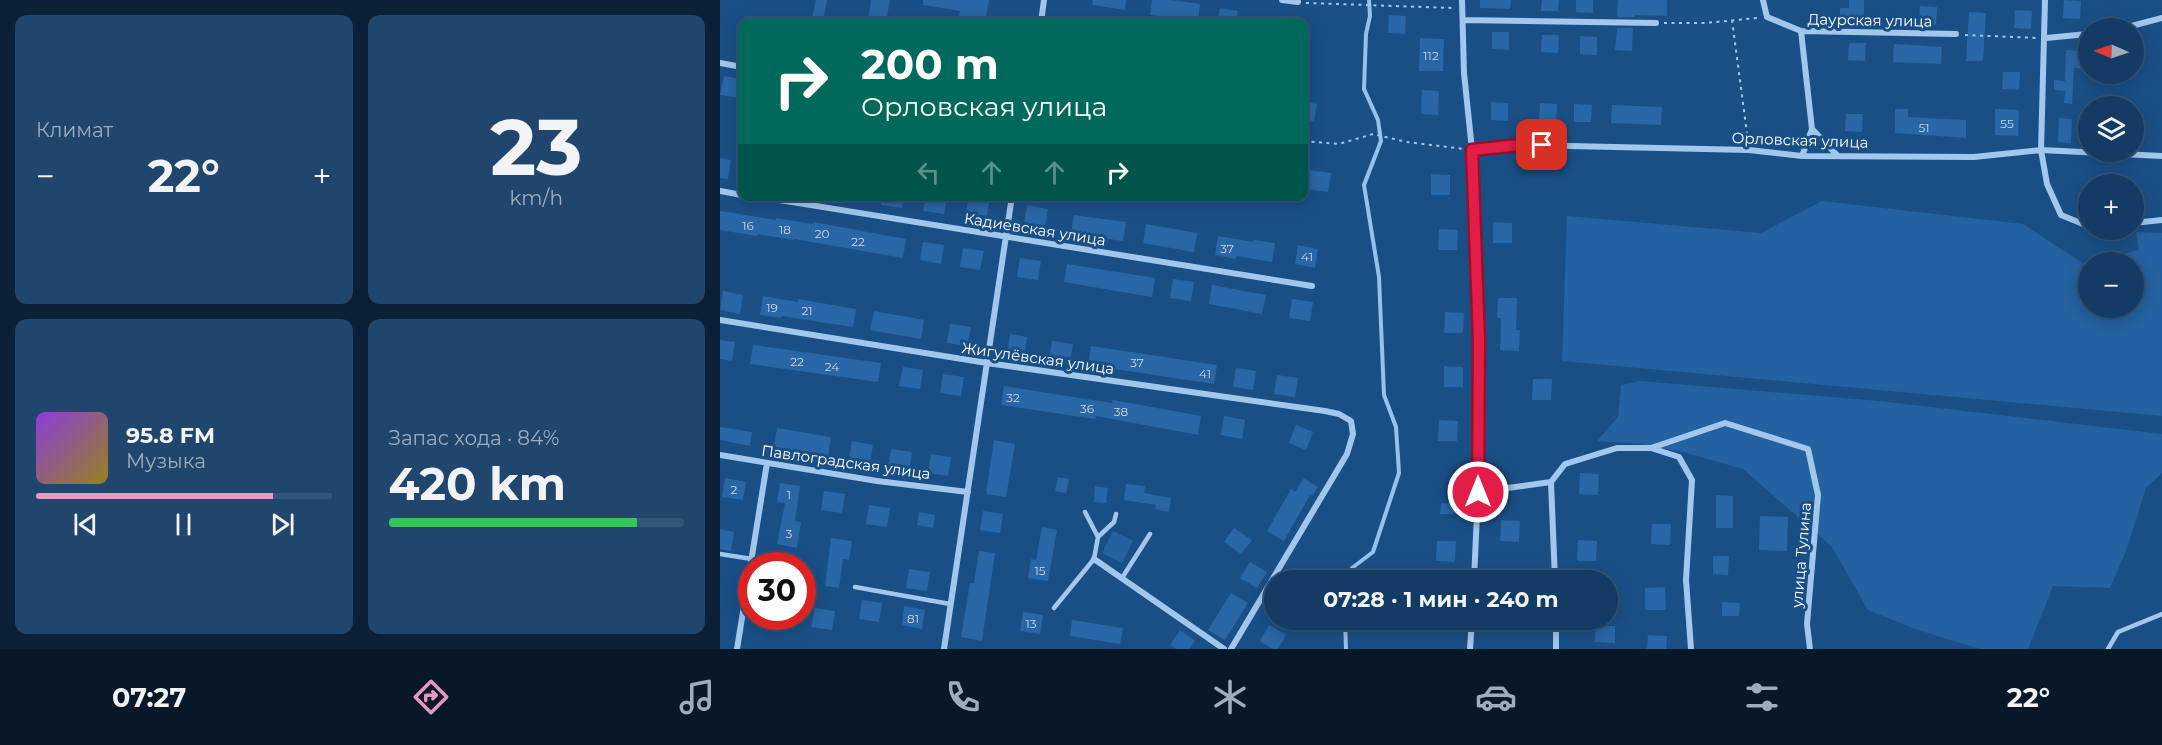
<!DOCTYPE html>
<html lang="ru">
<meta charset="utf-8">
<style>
body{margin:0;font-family:Montserrat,sans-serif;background:#21466d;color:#f1f3f6;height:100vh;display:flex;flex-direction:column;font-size:22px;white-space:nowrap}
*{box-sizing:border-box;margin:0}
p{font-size:20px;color:#9dadbf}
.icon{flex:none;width:33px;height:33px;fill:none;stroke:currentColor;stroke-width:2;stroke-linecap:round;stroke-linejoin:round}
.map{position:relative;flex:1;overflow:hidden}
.side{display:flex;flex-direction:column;gap:15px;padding:15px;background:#0b2037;width:720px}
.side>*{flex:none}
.banner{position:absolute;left:18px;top:18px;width:570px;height:183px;border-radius:12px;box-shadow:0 3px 15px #0003,0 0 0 2px #335578;background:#00695c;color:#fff;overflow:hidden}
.needle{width:39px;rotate:272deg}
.tools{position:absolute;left:1358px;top:18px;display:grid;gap:12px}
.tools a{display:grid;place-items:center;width:66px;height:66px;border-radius:50%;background:#143b64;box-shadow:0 3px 15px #0003,0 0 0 2px #335578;font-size:30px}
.speed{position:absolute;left:18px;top:552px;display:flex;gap:12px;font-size:30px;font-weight:700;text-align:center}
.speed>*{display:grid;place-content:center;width:78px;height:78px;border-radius:50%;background:#143b64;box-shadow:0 3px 15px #0003,0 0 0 2px #335578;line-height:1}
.speed .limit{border:9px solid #d22;background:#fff;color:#111}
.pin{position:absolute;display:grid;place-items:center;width:51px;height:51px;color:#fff;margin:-26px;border-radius:12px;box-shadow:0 3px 9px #0006}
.me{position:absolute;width:66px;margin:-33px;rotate:0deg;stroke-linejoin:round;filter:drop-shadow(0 0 4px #0008)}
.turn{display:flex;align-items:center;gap:21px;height:126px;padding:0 24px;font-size:27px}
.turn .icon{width:78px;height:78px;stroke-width:2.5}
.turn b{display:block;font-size:42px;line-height:51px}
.lanes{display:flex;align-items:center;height:57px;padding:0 24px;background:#0003;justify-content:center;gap:30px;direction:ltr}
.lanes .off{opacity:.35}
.big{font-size:45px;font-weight:700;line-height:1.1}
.side .widget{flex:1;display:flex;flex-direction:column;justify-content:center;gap:9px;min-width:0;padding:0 21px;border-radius:12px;background:#21466d}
.side .dial{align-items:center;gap:0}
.dial b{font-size:78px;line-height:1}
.song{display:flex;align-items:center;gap:18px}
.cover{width:72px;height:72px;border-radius:9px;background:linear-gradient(135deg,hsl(270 70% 55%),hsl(50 70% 35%))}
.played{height:6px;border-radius:3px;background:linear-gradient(90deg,#e797bd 80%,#335578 80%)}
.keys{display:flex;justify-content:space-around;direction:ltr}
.heat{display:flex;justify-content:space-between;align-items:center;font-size:33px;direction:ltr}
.charge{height:9px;border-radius:4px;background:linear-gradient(90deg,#34c759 84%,#335578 0)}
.side .tiles{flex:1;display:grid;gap:15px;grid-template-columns:repeat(2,1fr)}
.trip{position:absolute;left:544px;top:570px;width:354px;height:60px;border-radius:30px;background:#143b64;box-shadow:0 3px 15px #0003,0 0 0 2px #335578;font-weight:700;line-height:60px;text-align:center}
.tab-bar{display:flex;height:96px;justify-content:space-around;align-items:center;background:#081828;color:#9dadbf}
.tab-bar .icon{width:42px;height:42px}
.tab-bar .selected{color:#e797bd}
.tab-bar b{font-size:27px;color:#f1f3f6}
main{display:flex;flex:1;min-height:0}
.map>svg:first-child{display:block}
.green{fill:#2361a0}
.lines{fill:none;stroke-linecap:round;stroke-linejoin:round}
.stream{stroke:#94c2ee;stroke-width:4}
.building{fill:#2966a5}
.path{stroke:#a1c7ec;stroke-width:2;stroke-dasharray:3 4.5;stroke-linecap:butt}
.service{stroke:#a1c7ec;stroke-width:4.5}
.minor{stroke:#a1c7ec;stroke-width:6}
.route-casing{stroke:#92132f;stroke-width:15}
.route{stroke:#e11d48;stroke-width:10}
.labels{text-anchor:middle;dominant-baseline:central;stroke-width:6;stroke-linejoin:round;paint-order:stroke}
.number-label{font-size:12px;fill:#cad9e8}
.street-label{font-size:15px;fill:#fff;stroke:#1a4f86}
</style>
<main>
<section class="side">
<div class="tiles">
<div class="widget"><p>Климат</p>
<div class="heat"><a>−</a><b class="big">22°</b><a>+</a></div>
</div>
<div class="widget dial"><b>23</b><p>km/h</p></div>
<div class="widget">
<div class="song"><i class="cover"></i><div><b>95.8 FM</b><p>Музыка</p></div></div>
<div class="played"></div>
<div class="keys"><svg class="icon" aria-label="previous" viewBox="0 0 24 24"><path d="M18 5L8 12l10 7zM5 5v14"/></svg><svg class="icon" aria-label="pause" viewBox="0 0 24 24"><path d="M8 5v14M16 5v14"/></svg><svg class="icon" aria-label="next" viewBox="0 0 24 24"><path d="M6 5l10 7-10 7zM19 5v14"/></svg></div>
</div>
<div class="widget"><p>Запас хода · 84%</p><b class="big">420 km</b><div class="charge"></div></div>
</div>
</section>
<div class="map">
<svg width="1442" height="649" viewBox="0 0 1442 649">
<rect width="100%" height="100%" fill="#1a4f86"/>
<!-- green -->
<path class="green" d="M1102 201 1303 224 1364 264 1368 263V308H1413V262H1370L1419 250 1416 232 1442 233V416L842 361 847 216 1041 233Z
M920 381 1159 401 1442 434V473L1426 488 1406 551 1390 588 1333 586 1308 649H1260L1195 629 1148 610 1112 547 1023 469 963 452 921 444 877 441 898 417 901 385Z
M393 531 413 541 402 563 382 553Z"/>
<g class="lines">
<!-- stream -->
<path class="stream" d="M629 580 632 568 653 552 679 473 676 427 664 395 659 277 644 185 661 141 658 120 644 89 646 34 650 16 649 0
M625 620 626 649"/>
</g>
<!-- building -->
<path class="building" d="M96 0H107L103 21 92 19Z
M151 0H170L166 22H148Z
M203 0H269L265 22H238L240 11 203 5Z
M373 0H406L405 10 372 5Z
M432 0H450L480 4 478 21 430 15Z
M760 0H791L790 9 760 8Z
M822 0H839L838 11H821Z
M856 0H873V13L856 12Z
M898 0H947V16L915 15 914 17H897Z
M1129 0H1144V19H1120V8H1129Z
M1344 0 1361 1 1360 19 1343 18Z
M1200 6 1217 7 1216 25 1199 24Z
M500 8 518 11 516 22H498Z
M1295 10 1312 11 1311 29 1294 28Z
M1249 12 1266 13 1263 61H1246Z
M669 15 686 16 685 34 668 33Z
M897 28H913L912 51 895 50Z
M772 32H789V50L772 49Z
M822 35H839L838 53 821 52Z
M860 36 877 37V55L860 54Z
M700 38 724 39 723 71H699Z
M1129 43H1146L1145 61 1128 60Z
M1174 44 1222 47 1221 64 1173 62Z
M1346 50 1363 51 1362 69 1354 68 1352 104 1344 103 1345 91 1334 90V80L1345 81Z
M1283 72H1300L1299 90 1282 89Z
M4 76 22 79 21 98 0 95Z
M702 90 719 91 718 115 701 114Z
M584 102 597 104 594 121 584 120Z
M771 102 788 103V121L771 120Z
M820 103 837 104 836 122 819 121Z
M854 104 872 105 871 122H854Z
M892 105 942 107 941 125 891 123Z
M1175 109H1188V117L1246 120V138L1175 133Z
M1275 109 1299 110 1298 136 1275 135Z
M1126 114H1143L1142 132 1125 131Z
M1339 118 1352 119 1351 143 1338 142Z
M0 158 11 160 8 179 0 178Z
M590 170 611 173 608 192 587 189Z
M711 174 730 175V195H711Z
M163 196H184L182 208 161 205Z
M206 196H227L224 214 203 211Z
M249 196H270L267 216 246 212Z
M307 205 328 209 325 228 304 224Z
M0 211 56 220V218L93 224V222L186 239 183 258 74 239 73 240 37 234V236L0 230Z
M354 215 406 222 403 241 351 234Z
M773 222 792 223V243H773Z
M426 224 477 233 474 252 423 243Z
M719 229 738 230 737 250H718Z
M498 236 534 242V240L555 243 552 262 516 256V259L495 255Z
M203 242 224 245 221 264 200 260Z
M578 245 598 249 595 268 575 264Z
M243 248 264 251 260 270 240 267Z
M300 258 321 261 318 280 297 277Z
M347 264 435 278 432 297 344 282Z
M453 279 474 282 471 301 450 298Z
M492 285 546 295 542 314 489 304Z
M3 291 23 295 20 314 0 310Z
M43 296 78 302V299L136 309 133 327 61 316V318L40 315Z
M778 298H797L796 330H800L799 351 780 350 781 318H777Z
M572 299 593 302 590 321 569 318Z
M154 311 204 320 201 339 150 330Z
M725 312 744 313 743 333H724Z
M230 324 251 327 247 346 227 343Z
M290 334 307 337 304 358 287 355Z
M0 340 15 342 12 361 0 359Z
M332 341 353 344 350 363 329 360Z
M33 345 161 363 158 382 30 364Z
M371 346 497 365 494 384 368 365Z
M724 366 743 367V387H724Z
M183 367 203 370 200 389 179 386Z
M516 368 536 371 533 390 513 387Z
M223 374 244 377 241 396 220 393Z
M557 375 578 378 575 397 554 394Z
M813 379H832L831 400H812Z
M284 386 392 403 393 400 481 416 478 435 376 416 375 419 281 405Z
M504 416 525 420 522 439 501 435Z
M719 420 738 421 737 441H718Z
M576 425 593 432 586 450 569 443Z
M0 427 32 432 30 446 0 440Z
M57 428 111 437 108 456 54 447Z
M274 440 295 444 286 497 266 494Z
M132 441 153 445 150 464 129 460Z
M171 449 192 452 189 471 168 468Z
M211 454 231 457 228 476 208 473Z
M860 473 879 474 878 495 859 494Z
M338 477 349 479 346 493 335 491Z
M5 478 26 482 23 500 2 497Z
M584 478 598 487 592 496 590 495 564 541 547 531 571 489 575 492Z
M60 483 80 486 75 521 81 522 77 548 57 544 65 503 57 502Z
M406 484 425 486 424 493 451 498 449 512 435 509 436 505 404 500Z
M375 486 388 488 386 503 374 502Z
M104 491 125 494 122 513 101 510Z
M996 495 1013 496V528H996Z
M721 503 744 504V514H720Z
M149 505 170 508 167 527 146 524Z
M263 511 283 514 280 533 260 530Z
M199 512 215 515 213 528 197 525Z
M1040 516 1068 517 1067 551 1039 550Z
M781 520 800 521 799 542 780 541Z
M932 524H951L950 545 931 544Z
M322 527 337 530 328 581 308 578 311 559 316 560Z
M514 528 532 540 521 554 504 542Z
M0 529 14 532 11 551 0 549Z
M111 538 132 541 129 560 123 559 119 588 105 586Z
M858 540 877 541 876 561H857Z
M717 541H736L735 562 716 561Z
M259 551 275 553 262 641 241 637 250 583H254Z
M993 556H1009L1008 575 993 574Z
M530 562 547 572 537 588 520 578Z
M189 569 210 572 207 591 186 588Z
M945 587 946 610H925V588Z
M511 593 528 603 505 640 488 630Z
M142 600 162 603 159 622 139 619Z
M1002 602 1020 603 1019 616H1002Z
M184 606 205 610 202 629 182 625Z
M95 608 115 611 112 630 91 627Z
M303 612 323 615 320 634 300 631Z
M43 616H55L53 630 41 628Z
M352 620 403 628 400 644 350 636Z
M549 625 566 635 558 649H553L540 641Z
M876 626H895V643L875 642Z
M460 630 475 641 469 649H456L450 645Z
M928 635 947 636 946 649H927Z"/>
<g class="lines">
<!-- path -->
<path class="path" d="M586 3 734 8
M1012 20 1028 141
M944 23H985L1037 18
M1245 35 1317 38
M584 141 619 144 653 134 687 142 744 149"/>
<!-- service -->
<path class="service" d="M378 537 394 522 396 514
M0 554 32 559
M402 578 430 534
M135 587 230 604
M334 608 374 559 378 537 365 512
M1388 649 1398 632 1442 614"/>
<!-- minor -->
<path class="minor" d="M562 0 578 2
M742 0 744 73 752 150 759 341 758 492 754 580
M1043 0 1047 17 1081 31 1236 34
M1325 0 1321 150 1327 184 1341 215 1368 226
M743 20 936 23
M321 22 324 0
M1404 28 1442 18
M1081 31 1092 129 1117 155
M1326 38 1368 34
M0 63 22 67
M752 150 799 145 1029 150 1082 156 1254 157 1321 150 1442 156
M1082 156 1092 129
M0 191 22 195
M34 196 592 286
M1413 223 1442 220
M0 320 267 363 605 411 619 414 631 421 633 434 627 454 511 649
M931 448 1005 423 1088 449 1098 495 1087 624 1090 649
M0 455 157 481 248 492
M831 482 835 580
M758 492 831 482 845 464 897 448H931L959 457 972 480 966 580 971 649
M374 559 504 649
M836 620V649
M17 649 47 463
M224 649 292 196
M750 649 752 620"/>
</g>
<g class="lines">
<!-- route casing -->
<g class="route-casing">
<path id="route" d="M758 492 759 341 752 150 799 145H822"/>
</g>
<!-- route -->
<use href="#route" class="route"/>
</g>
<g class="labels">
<!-- number labels -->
<g class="number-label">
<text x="711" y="55">112</text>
<text x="1287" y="123">55</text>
<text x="1204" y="127">51</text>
<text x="28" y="225">16</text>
<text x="65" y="229">18</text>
<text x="102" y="233">20</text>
<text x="138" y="241">22</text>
<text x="507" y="248">37</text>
<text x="587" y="256">41</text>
<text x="52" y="307">19</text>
<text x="87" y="310">21</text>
<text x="77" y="361">22</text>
<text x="417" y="362">37</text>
<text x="112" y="366">24</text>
<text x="485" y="373">41</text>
<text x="293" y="397">32</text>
<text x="367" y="408">36</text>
<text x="401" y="411">38</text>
<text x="14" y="489">2</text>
<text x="69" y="494">1</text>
<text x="69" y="533">3</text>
<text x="320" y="570">15</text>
<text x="193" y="618">81</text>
<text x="311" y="623">13</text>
</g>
<!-- street labels -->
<g class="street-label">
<text transform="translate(1150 20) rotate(1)">Даурская улица</text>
<text transform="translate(1080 140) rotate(2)">Орловская улица</text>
<text transform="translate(315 229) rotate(9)">Кадиевская улица</text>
<text transform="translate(318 358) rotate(8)">Жигулёвская улица</text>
<text transform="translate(126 462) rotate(8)">Павлоградская улица</text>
<text transform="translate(1081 555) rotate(-85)">улица Тулина</text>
</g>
</g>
</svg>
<div class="tools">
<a><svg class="needle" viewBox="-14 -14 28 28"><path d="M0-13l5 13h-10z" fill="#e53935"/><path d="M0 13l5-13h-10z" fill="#9dadbf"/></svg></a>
<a><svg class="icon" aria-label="layers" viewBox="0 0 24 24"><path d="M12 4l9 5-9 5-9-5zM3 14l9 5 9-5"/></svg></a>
<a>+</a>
<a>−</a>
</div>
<div class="speed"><div class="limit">30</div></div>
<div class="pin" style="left:822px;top:145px;background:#d93025"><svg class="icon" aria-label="arrive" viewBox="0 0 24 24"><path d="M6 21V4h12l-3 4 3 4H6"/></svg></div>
<svg class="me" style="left:758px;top:492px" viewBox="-20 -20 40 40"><circle r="17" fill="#e11d48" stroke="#fff" stroke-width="3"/><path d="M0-11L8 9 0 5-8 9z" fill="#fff"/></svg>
<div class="trip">07:28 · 1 мин · 240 m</div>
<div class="banner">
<div class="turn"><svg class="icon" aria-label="right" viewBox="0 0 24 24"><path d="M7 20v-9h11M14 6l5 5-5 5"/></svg><div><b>200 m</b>Орловская улица</div></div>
<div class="lanes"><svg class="icon off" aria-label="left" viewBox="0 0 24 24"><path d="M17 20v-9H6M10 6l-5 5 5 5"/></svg><svg class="icon off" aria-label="ahead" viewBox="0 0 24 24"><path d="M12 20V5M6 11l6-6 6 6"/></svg><svg class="icon off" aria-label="ahead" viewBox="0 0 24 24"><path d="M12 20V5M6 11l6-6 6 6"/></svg><svg class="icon" aria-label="right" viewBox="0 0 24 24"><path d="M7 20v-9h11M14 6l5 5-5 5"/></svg></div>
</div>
</div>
</main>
<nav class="tab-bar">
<b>07:27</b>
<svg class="icon selected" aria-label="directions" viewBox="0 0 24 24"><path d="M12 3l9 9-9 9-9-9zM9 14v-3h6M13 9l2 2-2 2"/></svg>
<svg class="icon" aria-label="music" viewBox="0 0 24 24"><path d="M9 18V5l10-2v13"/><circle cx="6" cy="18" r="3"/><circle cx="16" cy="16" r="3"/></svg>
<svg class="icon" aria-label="phone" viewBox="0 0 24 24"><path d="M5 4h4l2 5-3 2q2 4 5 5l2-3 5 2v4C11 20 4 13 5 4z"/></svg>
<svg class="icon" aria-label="climate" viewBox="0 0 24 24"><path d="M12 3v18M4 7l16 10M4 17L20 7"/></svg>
<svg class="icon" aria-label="car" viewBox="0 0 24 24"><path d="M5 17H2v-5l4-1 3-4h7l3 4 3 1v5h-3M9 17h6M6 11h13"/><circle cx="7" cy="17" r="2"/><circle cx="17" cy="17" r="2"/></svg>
<svg class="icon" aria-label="filters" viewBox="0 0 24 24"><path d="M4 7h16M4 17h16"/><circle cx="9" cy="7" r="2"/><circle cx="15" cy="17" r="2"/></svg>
<b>22°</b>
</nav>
